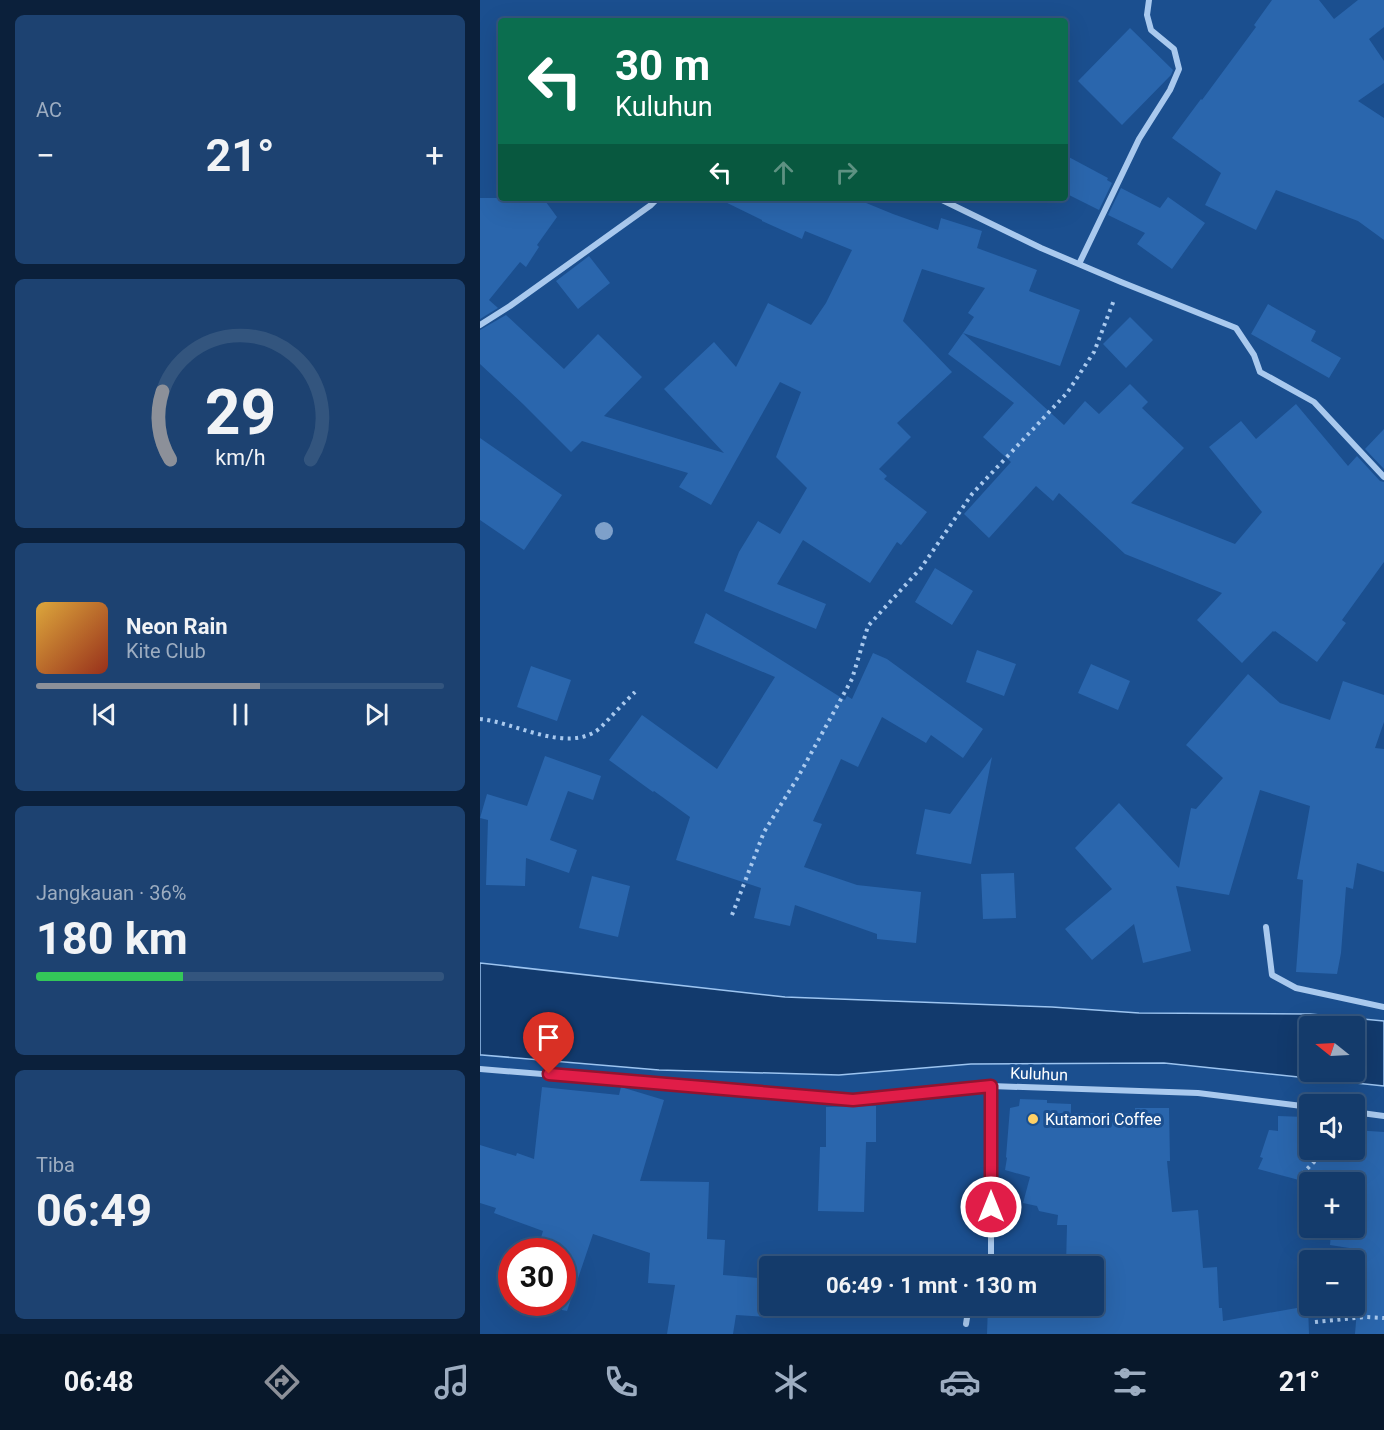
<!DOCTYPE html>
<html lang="id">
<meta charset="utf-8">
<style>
body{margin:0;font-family:Roboto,sans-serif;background:#1d4271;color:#f1f3f6;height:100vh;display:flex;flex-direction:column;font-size:22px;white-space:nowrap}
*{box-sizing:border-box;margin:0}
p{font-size:20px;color:#9dadc1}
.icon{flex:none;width:33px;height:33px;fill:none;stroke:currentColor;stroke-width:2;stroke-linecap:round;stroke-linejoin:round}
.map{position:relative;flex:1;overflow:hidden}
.drawer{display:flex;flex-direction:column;gap:15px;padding:15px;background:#0b203b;width:480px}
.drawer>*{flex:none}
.guide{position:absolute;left:18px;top:18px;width:570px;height:183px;border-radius:6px;box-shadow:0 6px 24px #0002,0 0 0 2px #33557e;background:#0b6e4f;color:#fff;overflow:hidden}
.needle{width:39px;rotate:288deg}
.controls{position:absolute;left:819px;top:1016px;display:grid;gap:12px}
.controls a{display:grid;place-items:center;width:66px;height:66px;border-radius:6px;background:#143b6b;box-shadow:0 6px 24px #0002,0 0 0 2px #33557e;font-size:30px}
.speed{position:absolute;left:18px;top:1238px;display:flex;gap:12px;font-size:30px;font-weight:700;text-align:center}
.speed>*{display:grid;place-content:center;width:78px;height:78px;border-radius:50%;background:#143b6b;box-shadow:0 6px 24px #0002,0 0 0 2px #33557e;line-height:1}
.speed .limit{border:9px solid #d22;background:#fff;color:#111}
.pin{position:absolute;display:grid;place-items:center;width:51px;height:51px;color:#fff;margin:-62px -26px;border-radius:50% 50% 50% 0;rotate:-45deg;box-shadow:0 0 6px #0007}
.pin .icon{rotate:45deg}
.me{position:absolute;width:66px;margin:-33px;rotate:0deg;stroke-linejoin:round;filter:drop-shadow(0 0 4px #0008)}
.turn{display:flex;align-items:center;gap:21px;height:126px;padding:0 18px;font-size:27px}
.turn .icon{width:78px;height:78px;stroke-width:2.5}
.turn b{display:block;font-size:42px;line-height:51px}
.lanes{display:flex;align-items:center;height:57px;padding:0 18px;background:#0003;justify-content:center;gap:30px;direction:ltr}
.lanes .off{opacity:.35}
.big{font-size:45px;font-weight:700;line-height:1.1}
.drawer .widget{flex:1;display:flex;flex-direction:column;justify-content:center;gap:9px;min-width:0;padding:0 21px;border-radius:9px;background:#1d4271}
.drawer .dial{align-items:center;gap:0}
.dial svg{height:156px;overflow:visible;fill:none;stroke:#33557e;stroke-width:7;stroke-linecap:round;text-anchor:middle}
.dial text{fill:#f1f3f6;stroke:none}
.song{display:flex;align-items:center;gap:18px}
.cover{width:72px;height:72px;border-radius:9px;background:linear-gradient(135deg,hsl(40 70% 55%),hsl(10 70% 35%))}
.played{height:6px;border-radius:3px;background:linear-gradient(90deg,#8c9099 55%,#33557e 55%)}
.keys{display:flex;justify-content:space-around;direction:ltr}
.heat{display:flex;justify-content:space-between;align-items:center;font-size:33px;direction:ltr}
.charge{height:9px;border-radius:4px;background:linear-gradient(90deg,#34c759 36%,#33557e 0)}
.trip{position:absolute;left:279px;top:1256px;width:345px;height:60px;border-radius:6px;background:#143b6b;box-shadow:0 6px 24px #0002,0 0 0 2px #33557e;font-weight:700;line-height:60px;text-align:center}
.menu{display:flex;height:96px;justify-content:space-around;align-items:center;background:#08182b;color:#9dadc1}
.menu .icon{width:42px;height:42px}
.menu .current{color:#8c9099}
.menu b{font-size:27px;color:#f1f3f6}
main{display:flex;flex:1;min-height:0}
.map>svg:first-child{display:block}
.green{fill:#2461a8}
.water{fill:#123a6d;stroke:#9cc4f0;stroke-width:1.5;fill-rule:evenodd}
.building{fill:#2a66ad}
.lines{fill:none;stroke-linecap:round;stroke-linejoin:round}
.path{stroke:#a9c9ee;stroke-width:4;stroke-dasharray:3 4.5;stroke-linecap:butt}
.street{stroke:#a9c9ee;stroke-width:6}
.tree{fill:#7ea0ca}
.route-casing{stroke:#92132f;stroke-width:15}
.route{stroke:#e11d48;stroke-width:10}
.poi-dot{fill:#ffd166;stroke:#1b4f8f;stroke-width:2}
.labels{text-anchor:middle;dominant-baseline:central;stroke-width:6;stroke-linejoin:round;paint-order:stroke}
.street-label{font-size:16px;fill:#fff;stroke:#1b4f8f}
.poi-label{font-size:16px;fill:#fff;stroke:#1b4f8f;text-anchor:start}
</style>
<main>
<section class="drawer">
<div class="widget"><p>AC</p>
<div class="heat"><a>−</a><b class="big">21°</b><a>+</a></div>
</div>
<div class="widget dial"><svg viewBox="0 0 100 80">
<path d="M14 69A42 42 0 1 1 86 69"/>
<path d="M14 69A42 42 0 0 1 10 34" stroke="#8c9099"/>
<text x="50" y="56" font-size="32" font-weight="700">29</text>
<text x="50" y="72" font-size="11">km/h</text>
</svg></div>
<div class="widget">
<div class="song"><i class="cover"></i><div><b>Neon Rain</b><p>Kite Club</p></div></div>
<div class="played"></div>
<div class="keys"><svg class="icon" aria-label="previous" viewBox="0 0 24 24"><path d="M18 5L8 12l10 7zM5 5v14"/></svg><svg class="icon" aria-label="pause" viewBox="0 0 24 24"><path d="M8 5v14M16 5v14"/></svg><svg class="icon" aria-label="next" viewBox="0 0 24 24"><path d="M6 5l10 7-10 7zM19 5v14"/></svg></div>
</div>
<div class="widget"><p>Jangkauan · 36%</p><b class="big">180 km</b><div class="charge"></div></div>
<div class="widget"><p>Tiba</p><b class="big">06:49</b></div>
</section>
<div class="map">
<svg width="904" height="1334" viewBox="0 0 904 1334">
<rect width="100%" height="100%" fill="#1b4f8f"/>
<!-- green -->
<path class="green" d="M875 1261 881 1262 877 1312 833 1313V1305H874Z"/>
<!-- water -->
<path class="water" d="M0 963 305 997 572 1007 659 1013 830 1014 904 1021V1086L684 1063 491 1064 359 1075 179 1070 2 1055H0ZM830 1026H874V1071H830Z"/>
<!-- building -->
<path class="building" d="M792 0H839L854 19 878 0H904V27L889 39 904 61V83L878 101 904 118V240L878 221 796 190 776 230 725 205 741 173 692 138 721 99 722 100 776 27 774 25Z
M650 28 693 70 691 75 642 125 598 81Z
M585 155 628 178 627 180 632 183 619 210 585 193Z
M641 188 680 208 688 197 725 223 692 269 657 244 665 233 628 215Z
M0 198H63L77 217 57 245 59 247 46 267 40 262 9 300 18 308 0 319Z
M237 198H374L413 214 458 230 461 218 502 231 497 248 557 270 549 291 600 310 580 366 483 333 494 317 488 313 505 288 442 269 423 321 472 372 417 423 431 437 399 469 407 476 404 479 447 512 421 545 417 542 390 583 323 540 297 584 346 604 336 629 244 591 259 552 278 521 300 534 327 488 296 457 321 392 300 382 231 505 199 487 208 473 102 441 91 452 43 404 0 364V330L26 315 84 369 118 334 162 377 124 416 244 453 184 389 234 342 256 367 288 303 331 325 346 303 372 250 325 231 322 239 282 221V220Z
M109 256 130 283 98 309 76 281Z
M788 304 836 331 831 341 861 358 849 378 771 334Z
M650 317 673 340 646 368 623 344Z
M483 333 584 425 605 401 619 414 650 384 668 402 662 408 704 448 651 503 755 544 782 512 729 447 761 421 776 439 816 404 868 466 877 456 900 481 904 482V562L862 620 866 623 837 662 795 631 794 632 793 631 762 663 717 620 742 593 645 554 579 493 573 501 556 486 509 538 484 514 531 462 503 437 534 403 468 354Z
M904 429V469L885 449Z
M0 438 82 495 44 550 0 520Z
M455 568 493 591 472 625 435 602Z
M226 613 365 700 367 696 372 699 393 653 407 659 503 729 483 758 451 735 446 743 402 717 378 767 361 759 333 821 342 824 324 867 377 885 441 892 436 943 397 939V934L315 905 310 926 274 918 281 888 196 860 210 817 174 791 173 792 129 760 162 715 237 769 295 677 214 643Z
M497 650 536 664 524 696 486 682Z
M611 664 650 681 638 710 598 693Z
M51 666 91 680 77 721 37 707Z
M768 674 800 703 850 720 863 681 904 695V722L895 748 904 749V872L877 863 873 889 866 887 861 953 857 974 816 972 823 880 817 879 830 806 780 790 749 895 696 886 711 951 663 963 654 924 612 960 585 929 632 889 595 848 639 803 699 868 711 808 716 809 743 778 706 745Z
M65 756 121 776 113 800 88 791 70 840 97 850 89 873 46 858 45 886 6 885 8 820 0 818 7 794 47 806Z
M512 757 491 864 436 854 445 809 470 814Z
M534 873 536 918 503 919 501 874Z
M112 876 150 886 138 937 99 928Z
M62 1087 139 1095 141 1087 184 1100 160 1181 229 1182 227 1239 245 1240 243 1275 290 1279V1317L256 1315 253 1334H187L195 1285 168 1283 170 1253 113 1234 87 1311 82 1310V1251H57L63 1231 14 1213 16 1208 0 1203V1145L36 1156 37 1153 54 1159Z
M540 1099 567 1100V1103L591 1104V1113H655V1108H689L690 1161H687L692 1212 718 1210 723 1268 737 1267 739 1308H742L743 1321 828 1306 829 1334H507L508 1305H614V1266H586L587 1225H577L578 1215 559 1211 557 1206 543 1203 550 1177 525 1170 527 1158 526 1157 530 1108 539 1106Z
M396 1106V1142H386L384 1212 338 1211 340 1147H346V1107Z
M798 1116 825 1117 824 1131H830V1149H874V1130L904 1132V1334H875L882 1250 850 1245 851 1233 829 1231 830 1222V1227H874V1182L830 1183 778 1169 783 1158 780 1157 789 1130 798 1131Z"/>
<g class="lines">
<!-- path -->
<path class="path" d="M0 719C35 722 86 754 119 729 122 727 125 722 129 719 137 710 146 701 155 692
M252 915 284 832 318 777 372 679 388 626 441 568 492 494 587 393 614 352 634 300
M822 1174 835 1161 838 1149
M835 1322 885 1317 904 1318"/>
<!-- street -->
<path class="street" d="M458 198 561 248 641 282 756 328 774 355 780 372 834 402 904 477
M599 264 659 139 690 90 699 69 694 49 671 30 667 15 669 0
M0 325 30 306 171 205 178 198
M786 927 792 975 816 988 904 1007
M0 1069 373 1099 511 1086 718 1093 830 1107
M874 1112 904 1116
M506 1266 511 1263V1086
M486 1324 489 1305"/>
</g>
<!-- trees -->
<circle class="tree" cx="124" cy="531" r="9"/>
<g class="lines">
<!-- route casing -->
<g class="route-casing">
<path id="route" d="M69 1074 373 1100 511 1086V1207"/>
</g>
<!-- route -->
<use href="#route" class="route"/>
</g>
<!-- markers -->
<circle class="poi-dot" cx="553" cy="1119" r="6"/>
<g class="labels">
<!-- street labels -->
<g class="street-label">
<text transform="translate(559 1074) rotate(2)">Kuluhun</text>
</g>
<!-- poi labels -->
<g class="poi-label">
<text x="565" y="1119">Kutamori Coffee</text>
</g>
</g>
</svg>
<div class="controls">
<a><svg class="needle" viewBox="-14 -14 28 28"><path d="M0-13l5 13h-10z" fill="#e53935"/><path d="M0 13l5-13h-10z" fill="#9dadc1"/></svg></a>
<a><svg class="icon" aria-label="sound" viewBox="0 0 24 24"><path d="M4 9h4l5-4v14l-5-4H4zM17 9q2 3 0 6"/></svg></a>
<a>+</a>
<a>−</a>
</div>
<div class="speed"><div class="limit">30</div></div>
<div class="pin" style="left:69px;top:1074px;background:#d93025"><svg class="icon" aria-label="arrive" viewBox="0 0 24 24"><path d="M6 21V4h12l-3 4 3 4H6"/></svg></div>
<svg class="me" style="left:511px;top:1207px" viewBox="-20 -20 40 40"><circle r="17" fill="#e11d48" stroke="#fff" stroke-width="3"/><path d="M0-11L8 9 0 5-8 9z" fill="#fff"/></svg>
<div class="trip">06:49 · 1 mnt · 130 m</div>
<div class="guide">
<div class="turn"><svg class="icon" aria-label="left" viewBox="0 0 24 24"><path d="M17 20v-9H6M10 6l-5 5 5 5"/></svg><div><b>30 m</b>Kuluhun</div></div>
<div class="lanes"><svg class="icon" aria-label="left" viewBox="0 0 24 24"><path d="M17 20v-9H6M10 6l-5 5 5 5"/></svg><svg class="icon off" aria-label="ahead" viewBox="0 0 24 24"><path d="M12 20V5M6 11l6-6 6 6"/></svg><svg class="icon off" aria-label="right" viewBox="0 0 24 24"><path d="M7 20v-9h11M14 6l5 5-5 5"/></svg></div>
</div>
</div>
</main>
<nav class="menu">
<b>06:48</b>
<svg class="icon current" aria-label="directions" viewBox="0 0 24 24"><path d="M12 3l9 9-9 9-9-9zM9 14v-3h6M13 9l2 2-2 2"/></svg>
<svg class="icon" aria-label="music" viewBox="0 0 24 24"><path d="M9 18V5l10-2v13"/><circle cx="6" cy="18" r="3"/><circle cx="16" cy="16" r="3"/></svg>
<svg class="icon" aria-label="phone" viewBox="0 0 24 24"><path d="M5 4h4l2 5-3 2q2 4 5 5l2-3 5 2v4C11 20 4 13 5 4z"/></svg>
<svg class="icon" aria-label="climate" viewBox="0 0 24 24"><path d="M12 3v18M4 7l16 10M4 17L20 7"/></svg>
<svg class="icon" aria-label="car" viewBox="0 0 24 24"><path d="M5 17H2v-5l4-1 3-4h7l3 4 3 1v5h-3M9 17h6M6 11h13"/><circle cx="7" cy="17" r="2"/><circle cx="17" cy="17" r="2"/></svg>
<svg class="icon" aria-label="filters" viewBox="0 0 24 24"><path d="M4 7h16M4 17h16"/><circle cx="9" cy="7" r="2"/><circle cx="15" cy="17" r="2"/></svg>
<b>21°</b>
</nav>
